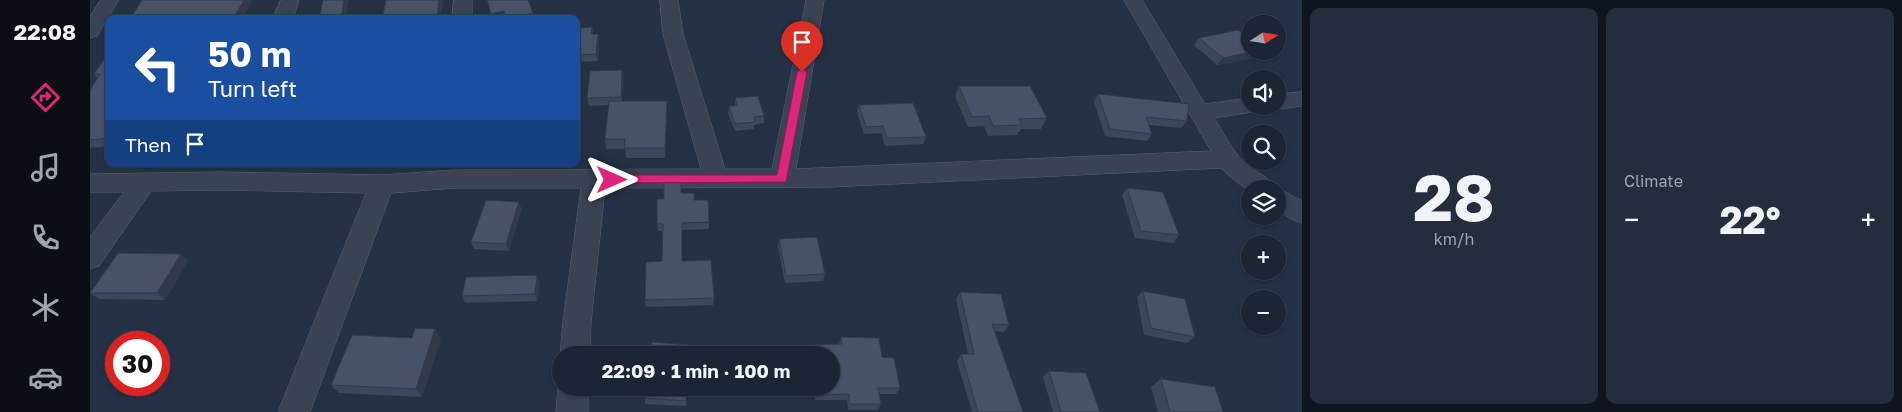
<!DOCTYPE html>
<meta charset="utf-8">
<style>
body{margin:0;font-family:"Golos Text",sans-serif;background:#252d3c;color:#f1f3f6;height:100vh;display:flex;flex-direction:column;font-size:19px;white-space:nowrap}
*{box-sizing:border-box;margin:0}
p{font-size:16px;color:#a0a5ac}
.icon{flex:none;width:28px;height:28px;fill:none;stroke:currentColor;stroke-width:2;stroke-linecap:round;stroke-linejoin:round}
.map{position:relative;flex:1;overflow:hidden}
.drawer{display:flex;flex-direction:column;gap:8px;padding:8px;background:#0f141d;width:600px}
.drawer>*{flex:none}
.hud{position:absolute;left:15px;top:15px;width:475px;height:152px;border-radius:10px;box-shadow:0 1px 4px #0004,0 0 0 1px #3a424f;background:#1a4fa0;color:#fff;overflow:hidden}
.needle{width:32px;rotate:78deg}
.controls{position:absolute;left:1151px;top:15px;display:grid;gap:10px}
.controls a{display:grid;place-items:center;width:45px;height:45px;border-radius:50%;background:#1c2534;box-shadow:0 1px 4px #0004,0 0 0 1px #3a424f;font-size:25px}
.speed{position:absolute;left:15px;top:331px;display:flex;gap:10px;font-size:25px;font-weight:700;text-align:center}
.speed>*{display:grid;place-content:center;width:65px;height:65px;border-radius:50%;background:#1c2534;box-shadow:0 1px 4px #0004,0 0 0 1px #3a424f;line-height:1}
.speed .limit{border:8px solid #d22;background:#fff;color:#111}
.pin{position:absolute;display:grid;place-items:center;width:42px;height:42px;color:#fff;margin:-51px -21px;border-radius:50% 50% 50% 0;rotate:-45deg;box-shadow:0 0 5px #0007}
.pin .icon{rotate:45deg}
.me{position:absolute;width:55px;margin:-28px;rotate:90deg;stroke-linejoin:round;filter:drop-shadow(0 0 4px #0008)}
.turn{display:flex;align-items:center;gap:18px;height:105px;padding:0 20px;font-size:22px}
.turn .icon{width:65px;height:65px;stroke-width:2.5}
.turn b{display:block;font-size:35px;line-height:42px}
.then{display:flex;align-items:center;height:48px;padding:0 20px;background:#0003;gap:10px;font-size:19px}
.big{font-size:38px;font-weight:700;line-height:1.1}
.drawer .widget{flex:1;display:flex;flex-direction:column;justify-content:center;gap:8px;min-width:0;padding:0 18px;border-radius:10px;background:#252d3c}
.drawer .dial{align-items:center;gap:0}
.dial b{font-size:65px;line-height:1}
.heat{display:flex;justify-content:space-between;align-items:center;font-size:28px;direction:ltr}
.drawer .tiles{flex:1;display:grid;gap:8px;grid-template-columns:repeat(2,1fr)}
.trip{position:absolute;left:462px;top:346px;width:288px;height:50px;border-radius:25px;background:#1c2534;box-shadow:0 1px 4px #0004,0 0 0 1px #3a424f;font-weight:700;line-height:50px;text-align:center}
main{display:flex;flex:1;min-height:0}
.tabs{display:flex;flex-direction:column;width:90px;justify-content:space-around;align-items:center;background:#0b0f15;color:#a0a5ac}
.tabs .icon{width:35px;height:35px}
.tabs .selected{color:#db2777}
.tabs b{font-size:22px;color:#f1f3f6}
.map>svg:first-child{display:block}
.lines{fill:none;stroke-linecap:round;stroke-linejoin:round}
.minor-casing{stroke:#596171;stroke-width:1}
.minor{fill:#3a4354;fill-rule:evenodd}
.wall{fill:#3d475a}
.shaded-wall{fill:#32394a}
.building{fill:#475269;stroke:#32394a}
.route{fill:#db2777;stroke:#8e194d}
</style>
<main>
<nav class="tabs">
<b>22:08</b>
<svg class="icon selected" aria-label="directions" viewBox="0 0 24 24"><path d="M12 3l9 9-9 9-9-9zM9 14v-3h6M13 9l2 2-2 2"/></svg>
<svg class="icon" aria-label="music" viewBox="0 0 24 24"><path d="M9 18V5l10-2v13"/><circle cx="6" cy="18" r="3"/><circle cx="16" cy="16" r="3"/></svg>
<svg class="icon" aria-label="phone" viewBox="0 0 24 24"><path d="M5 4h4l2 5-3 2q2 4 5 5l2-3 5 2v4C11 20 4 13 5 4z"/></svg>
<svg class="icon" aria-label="climate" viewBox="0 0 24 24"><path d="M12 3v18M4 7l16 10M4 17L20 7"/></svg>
<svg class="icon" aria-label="car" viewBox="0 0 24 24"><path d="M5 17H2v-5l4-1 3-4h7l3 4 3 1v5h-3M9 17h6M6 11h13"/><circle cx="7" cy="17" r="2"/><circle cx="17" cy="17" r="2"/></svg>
</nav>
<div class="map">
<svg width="1212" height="412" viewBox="0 0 1212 412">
<rect width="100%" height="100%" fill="#253145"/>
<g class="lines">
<!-- minor casing -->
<g class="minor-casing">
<path id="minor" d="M11 0H29L7 36 0 38V17Z
M191 0H209L203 19H183Z
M364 0H382V19H362Z
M570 0H588L593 34 635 169H682L716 0H734L706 169 1121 151 1034 0H1052L1115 104 1160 98V106H1171L1168 111 1124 118C1133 132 1141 149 1153 161 1163 171 1179 176 1186 189H1160V192L1138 175 1131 168 741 187 515 188 501 322 500 355H471V357L470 355 473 322 491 188H365L301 193 220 412H188L276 193 131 190 61 191 9 266 0 269V237L34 192H0V174L131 172 292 175 365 170 611 169 573 34Z
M1212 92V106L1188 109 1180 106H1188V95Z
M1188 188 1212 201V223L1203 220 1188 210Z
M471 380V388H498V412H466L468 388Z"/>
</g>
<!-- minor -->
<use href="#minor" class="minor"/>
</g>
<!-- wall -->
<path class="wall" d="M502 27 503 34 509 41 508 61 486 62V28Z
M1109 38 1179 55 1127 65 1104 45Z
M19 52V146L0 148V90L7 78 4 74Z
M533 77 532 101 577 111 575 158H536L535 149H516L515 139 519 105 499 106 497 98Z
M869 86 957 118 951 129H931L927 135 898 136 894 126 878 127 865 96Z
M1008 94 1097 121 1091 128 1059 125 1062 134 1057 141 1015 136 1004 102Z
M645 98 674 116V123L664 125V129L645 131 638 114 639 106H645Z
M769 105 836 137 833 144 795 146 791 133 774 134 767 113Z
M220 164H254V165L222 167Z
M1037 188 1089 235 1083 243 1045 238 1032 195Z
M592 193 604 200 619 222V229L592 230V261L624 298 623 305 556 307 555 300 572 261 573 231H568L567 224 574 199Z
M432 209 419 251 384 249 381 242Z
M689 239 735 274 733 281 695 283 688 246Z
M98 261 75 300 9 299 0 293Z
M450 282 447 301 375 303 372 296Z
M1053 291 1105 337 1097 343 1054 335 1047 297Z
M870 292 919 325 914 332 904 331 933 412H882L867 361 871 354H878L866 299Z
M345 329 351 338 332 397 249 393 241 385 322 338Z
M751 337 792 357 810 388 806 394H789L791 404 788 410H758L757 400H725L724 390H711L710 388H741V355H720V352L721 345 749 344Z
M959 371 1010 412H963L953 377Z
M1071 379 1133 412H1068L1061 387Z
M556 388H597L596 406 555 404V398Z"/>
<!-- shaded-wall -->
<path class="shaded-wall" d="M154 0H160L162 2 152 19H143Z
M254 0H259L256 19H251Z
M349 0H353L351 19H347Z
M414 11 416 18 402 19 401 14Z
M443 13 444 19H418Z
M508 34 509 41 508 61 506 54Z
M1165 51H1182L1179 55 1127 65 1133 58Z
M532 70 533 77 531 105V97Z
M577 101V111L575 158V148Z
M429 202 432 209 419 251 416 244Z
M91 254 98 261 75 300 67 293Z
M447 275 450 282 447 301 445 294Z
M345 329 351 338 332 397 326 389Z"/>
<!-- building -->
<path class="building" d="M52 0H154L143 19H40Z
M233 0H254L251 19H229Z
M296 0H349L347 19H292Z
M397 0H438L443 13 416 19 414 11 401 14Z
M502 27 501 34H508L506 54 486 55V28Z
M1148 30 1151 32 1160 31V51H1165L1133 58 1109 38Z
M19 52V138L0 140V90L10 74H4Z
M532 70 531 97 497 98 500 71Z
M869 86H940L957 118 929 119 932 125 903 126 899 116 882 117Z
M1008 94 1099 104 1097 121 1056 117 1062 134 1020 129Z
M668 96 674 116 664 117 665 122 645 124 639 106 647 105 645 98Z
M519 101H577L575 148H534L535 139H515Z
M823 103 836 137 797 138 793 126 776 127 769 105Z
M574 182H591V193H604V200H618L619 222 592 223V261L621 260 624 298 555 300 556 262 572 261 573 224H567V199H574Z
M1037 188 1073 192 1089 235 1051 231Z
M396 200 429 202 416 244 381 242Z
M727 237 735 274 696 276 689 239Z
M28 253 91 254 67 293H0Z
M447 275 445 294 372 296 376 277Z
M1053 291 1095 299 1105 337 1061 328Z
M870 292 911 294 919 325 902 324 933 412H888L871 354H884Z
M325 328 345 329 326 389 241 385 262 335 322 338Z
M751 337 789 338 792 357 804 358 810 388H788L791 404H760L759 394 727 395 726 388H741V355H723L721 345 752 344Z
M562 342 600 345 599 355H560Z
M959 371 996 373 1010 412H971Z
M1071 379 1125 387 1133 412H1080Z
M556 388H597L596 401 555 398Z"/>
<!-- route -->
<path class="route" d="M712 68 717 72 696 182 518 183 516 180 518 177 522 175H687L707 72Z"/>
</svg>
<div class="controls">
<a><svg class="needle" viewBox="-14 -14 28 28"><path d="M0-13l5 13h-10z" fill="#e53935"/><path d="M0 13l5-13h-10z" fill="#a0a5ac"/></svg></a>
<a><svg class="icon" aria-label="sound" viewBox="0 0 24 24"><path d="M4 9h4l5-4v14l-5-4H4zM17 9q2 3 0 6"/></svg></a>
<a><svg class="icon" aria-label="search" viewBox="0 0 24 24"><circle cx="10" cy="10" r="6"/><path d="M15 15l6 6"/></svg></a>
<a><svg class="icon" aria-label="layers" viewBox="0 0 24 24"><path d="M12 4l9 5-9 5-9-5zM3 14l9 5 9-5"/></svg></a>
<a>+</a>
<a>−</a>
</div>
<div class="speed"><div class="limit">30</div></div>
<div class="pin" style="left:712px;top:72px;background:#d93025"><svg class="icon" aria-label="arrive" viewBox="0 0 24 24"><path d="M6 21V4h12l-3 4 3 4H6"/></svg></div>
<svg class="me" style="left:522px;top:180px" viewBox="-20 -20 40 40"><path d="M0-17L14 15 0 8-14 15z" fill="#db2777" stroke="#fff" stroke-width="4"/></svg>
<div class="trip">22:09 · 1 min · 100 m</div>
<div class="hud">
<div class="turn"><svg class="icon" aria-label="left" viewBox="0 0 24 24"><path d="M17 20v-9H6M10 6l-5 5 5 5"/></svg><div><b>50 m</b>Turn left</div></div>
<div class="then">Then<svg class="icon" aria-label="arrive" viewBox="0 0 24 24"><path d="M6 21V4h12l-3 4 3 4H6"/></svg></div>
</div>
</div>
<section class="drawer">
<div class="tiles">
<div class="widget dial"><b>28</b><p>km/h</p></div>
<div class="widget"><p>Climate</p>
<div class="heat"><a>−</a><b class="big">22°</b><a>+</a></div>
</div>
</div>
</section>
</main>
